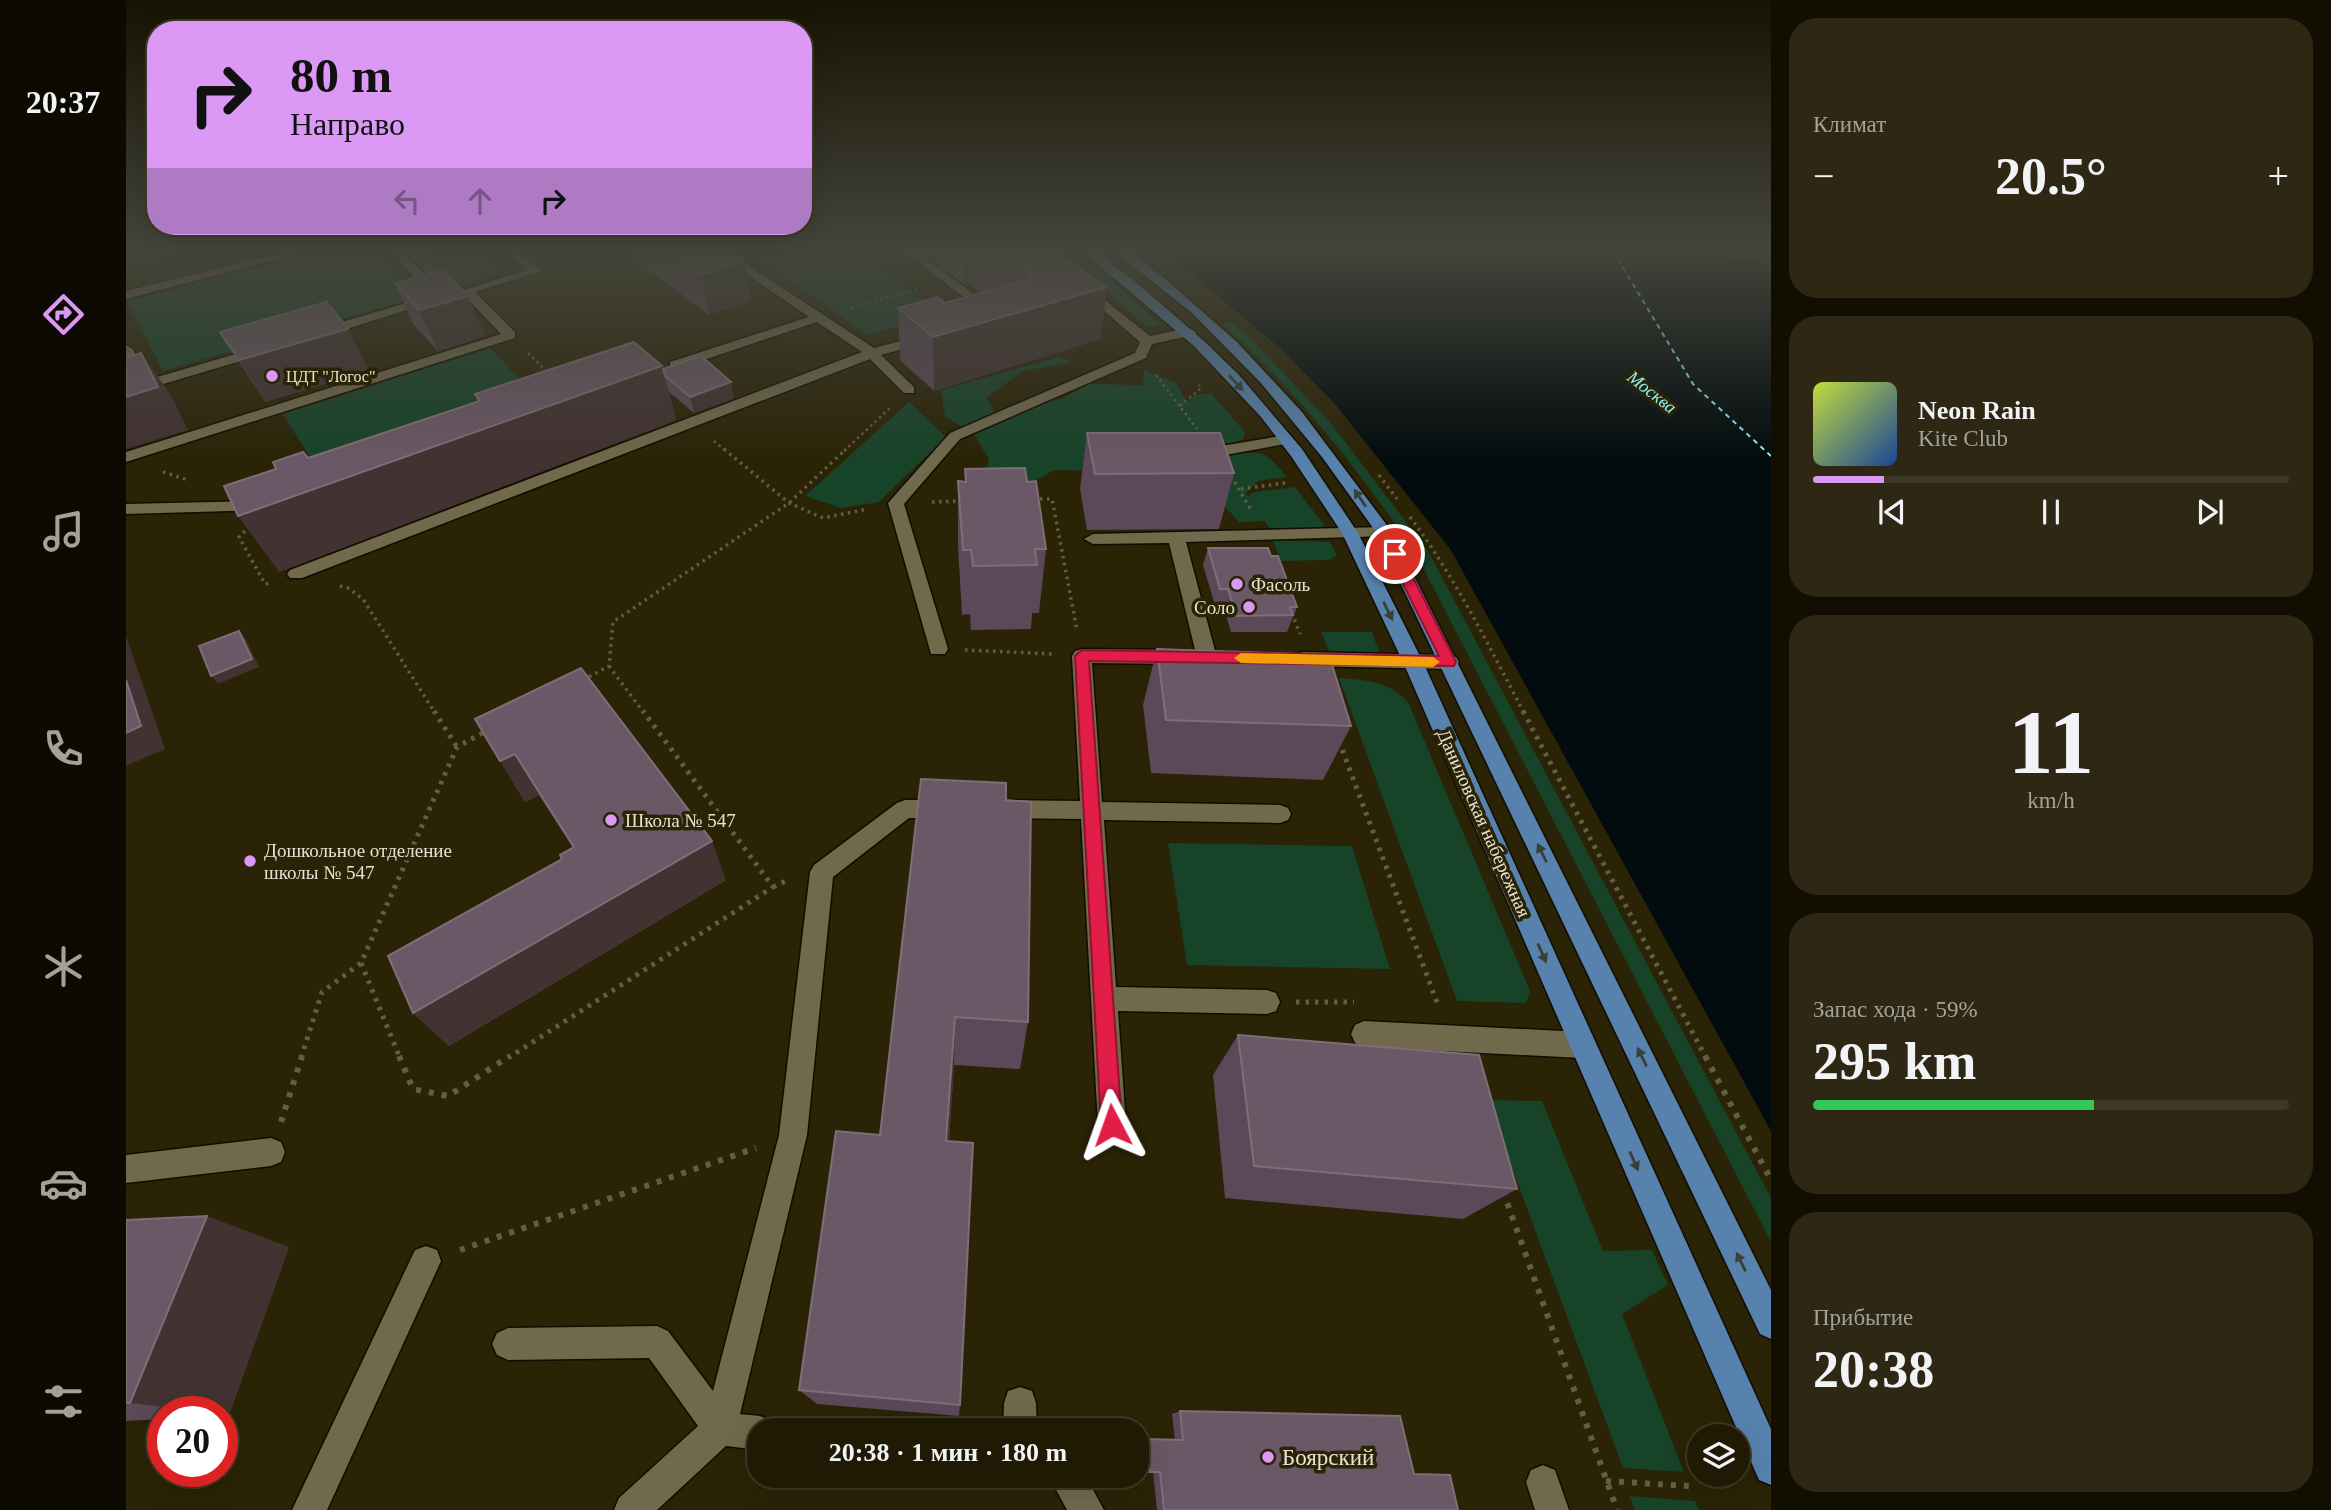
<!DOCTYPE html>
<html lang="ru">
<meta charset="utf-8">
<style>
body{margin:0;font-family:Georgia,serif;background:#2d2713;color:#f1f3f6;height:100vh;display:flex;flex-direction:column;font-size:26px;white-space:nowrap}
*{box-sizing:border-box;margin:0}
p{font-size:23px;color:#a2a19a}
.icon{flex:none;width:38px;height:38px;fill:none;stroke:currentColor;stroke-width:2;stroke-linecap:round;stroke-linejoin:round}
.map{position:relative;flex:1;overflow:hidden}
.drawer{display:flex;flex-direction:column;gap:18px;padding:18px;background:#120e02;width:560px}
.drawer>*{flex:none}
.top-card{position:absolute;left:21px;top:21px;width:665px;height:214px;border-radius:28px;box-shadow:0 7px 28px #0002,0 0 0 2px #3d3826;background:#db99f5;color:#111;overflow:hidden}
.buttons{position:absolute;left:1561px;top:1424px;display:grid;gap:14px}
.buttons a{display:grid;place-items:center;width:63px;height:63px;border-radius:50%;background:#201a04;box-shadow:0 7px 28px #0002,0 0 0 2px #3d3826;font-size:35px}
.speed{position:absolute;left:21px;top:1396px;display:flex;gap:14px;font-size:35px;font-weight:700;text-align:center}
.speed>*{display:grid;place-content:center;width:91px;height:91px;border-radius:50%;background:#201a04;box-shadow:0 7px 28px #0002,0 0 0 2px #3d3826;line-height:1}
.speed .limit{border:10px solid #d22;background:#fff;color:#111}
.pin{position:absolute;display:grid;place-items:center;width:60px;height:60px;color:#fff;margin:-30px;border:4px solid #fff;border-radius:50%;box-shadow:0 2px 7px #0007}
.me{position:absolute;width:77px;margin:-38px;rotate:356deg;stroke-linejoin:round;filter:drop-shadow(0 0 5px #0008)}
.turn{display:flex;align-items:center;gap:24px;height:147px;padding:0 28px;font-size:32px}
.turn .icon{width:91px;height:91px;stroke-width:2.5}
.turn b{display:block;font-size:49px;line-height:60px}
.lanes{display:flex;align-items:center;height:66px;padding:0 28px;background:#0003;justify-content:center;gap:35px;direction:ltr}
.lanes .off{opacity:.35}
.big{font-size:52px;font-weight:600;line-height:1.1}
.drawer .widget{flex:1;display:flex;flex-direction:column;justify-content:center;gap:10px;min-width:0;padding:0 24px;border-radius:28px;background:#2d2713}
.drawer .dial{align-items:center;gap:0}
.dial b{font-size:91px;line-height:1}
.song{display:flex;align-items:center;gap:21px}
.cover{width:84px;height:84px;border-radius:10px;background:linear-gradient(135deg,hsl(70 70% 55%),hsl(220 70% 35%))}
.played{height:7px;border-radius:4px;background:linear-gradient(90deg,#db99f5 15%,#3d3826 15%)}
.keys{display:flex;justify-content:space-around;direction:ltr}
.heat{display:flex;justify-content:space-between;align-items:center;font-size:38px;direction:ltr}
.charge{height:10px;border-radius:5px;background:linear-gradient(90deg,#34c759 59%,#3d3826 0)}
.trip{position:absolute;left:621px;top:1418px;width:402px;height:70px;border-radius:28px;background:#201a04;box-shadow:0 7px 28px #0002,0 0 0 2px #3d3826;font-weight:600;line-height:70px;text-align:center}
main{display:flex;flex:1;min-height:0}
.dock{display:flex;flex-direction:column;width:126px;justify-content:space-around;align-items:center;background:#0d0a02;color:#a2a19a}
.dock .icon{width:49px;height:49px}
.dock .on{color:#db99f5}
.dock b{font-size:32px;color:#f1f3f6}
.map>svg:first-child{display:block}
.green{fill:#174329}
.water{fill:#020b0d}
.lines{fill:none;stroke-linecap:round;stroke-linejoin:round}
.ferry{stroke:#89f1fd;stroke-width:2;stroke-dasharray:5 4.5;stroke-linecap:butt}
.minor-casing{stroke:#130c00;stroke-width:3}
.major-casing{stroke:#130c00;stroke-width:3}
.path-far3{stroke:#635d44;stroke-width:2.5;stroke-dasharray:2.5 3.5;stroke-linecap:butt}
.path-far2{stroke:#635d44;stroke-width:3.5;stroke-dasharray:2.5 4.5;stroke-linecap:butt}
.path-far1{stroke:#635d44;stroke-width:5;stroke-dasharray:3.5 6;stroke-linecap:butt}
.path{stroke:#635d44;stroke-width:6;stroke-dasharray:5 8;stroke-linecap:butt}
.minor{fill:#70694b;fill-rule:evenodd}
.major{fill:#5782ae;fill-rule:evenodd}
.wall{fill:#5c4859}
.shaded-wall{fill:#423232}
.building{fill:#6b5866;stroke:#7e6e77;stroke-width:2}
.oneway{fill:#384038}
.route{fill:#e11d48;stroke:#92132f;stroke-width:2}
.slow{fill:#f59e0b}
.poi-dot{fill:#db99f5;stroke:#2a2306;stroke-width:2.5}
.labels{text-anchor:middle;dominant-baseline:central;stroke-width:7;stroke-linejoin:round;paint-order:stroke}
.far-poi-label{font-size:16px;fill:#e6e2d2;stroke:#2a2306;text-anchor:start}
.far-water-label{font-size:18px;font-style:italic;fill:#89f1fd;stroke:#2a2306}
.poi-label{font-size:19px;fill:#e6e2d2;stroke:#2a2306;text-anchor:start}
.street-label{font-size:19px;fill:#e6e2d2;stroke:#2a2306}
.near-poi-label{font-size:23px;fill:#e6e2d2;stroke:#2a2306;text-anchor:start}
</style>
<main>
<nav class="dock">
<b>20:37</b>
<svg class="icon on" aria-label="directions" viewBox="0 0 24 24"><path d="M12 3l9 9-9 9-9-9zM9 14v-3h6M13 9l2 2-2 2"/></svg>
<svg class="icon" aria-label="music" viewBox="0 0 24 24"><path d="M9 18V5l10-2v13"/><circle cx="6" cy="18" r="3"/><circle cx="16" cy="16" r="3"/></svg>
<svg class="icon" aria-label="phone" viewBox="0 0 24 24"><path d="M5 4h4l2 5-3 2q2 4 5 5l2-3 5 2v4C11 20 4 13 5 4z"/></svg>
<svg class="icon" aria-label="climate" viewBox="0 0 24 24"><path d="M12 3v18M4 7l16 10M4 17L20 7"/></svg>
<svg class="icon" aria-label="car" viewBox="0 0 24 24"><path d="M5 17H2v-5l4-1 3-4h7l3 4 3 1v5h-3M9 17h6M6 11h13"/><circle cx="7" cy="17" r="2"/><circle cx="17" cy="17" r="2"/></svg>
<svg class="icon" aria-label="filters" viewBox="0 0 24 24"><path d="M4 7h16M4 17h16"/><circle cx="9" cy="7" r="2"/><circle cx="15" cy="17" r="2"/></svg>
</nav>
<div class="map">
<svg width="1645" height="1510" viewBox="0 0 1645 1510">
<rect width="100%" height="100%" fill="#2a2306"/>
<!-- green -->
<path class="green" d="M197 251H247L292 297 37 371 1 301Z
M645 251H731L816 314 742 335 627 255Z
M929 251H946L977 273 1034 324 1021 327 960 273Z
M1106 322 1129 343 1204 422 1302 551 1645 1198V1242L1289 552C1232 469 1171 391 1096 324Z
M364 348 413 400 195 475 157 414Z
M932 357 947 362 897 371 860 398 870 414 897 405 936 399 962 384 1017 385 1018 370 1050 383 1061 402 1069 395 1085 393 1119 432 1118 439 1096 446 1105 455C1138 450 1140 452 1161 477L1132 481 1119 494 1125 497 1124 493 1169 487 1198 525 1194 530 1145 532 1139 521 1113 522 1094 501 974 471 928 470 888 493 858 481 863 459 848 435 819 416 815 390Z
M783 402 820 437 753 502 715 508 679 496Z
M1147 540 1204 542 1211 556 1202 560 1155 561Z
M1195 632H1246L1253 652 1247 656 1205 655Z
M1213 678C1240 680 1263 681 1282 702L1404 991 1400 1003 1331 1001Z
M1042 843 1226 846 1264 969 1061 965Z
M1361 1100 1416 1101 1477 1251 1526 1250 1542 1285 1496 1314 1558 1472 1497 1468Z
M1503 1496 1569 1501 1573 1510H1509Z"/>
<!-- water -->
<path class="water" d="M1033 251H1588L1615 261H1633L1645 267V1131L1325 550 1209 404 1154 348 1065 274Z"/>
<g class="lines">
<!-- ferry -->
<path class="ferry" d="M1487 251 1567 384 1645 456"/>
<!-- minor casing -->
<g class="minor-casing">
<path id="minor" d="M163 251H182L0 299V291Z
M265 251H277L315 293V299L199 336H189V330L304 296Z
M379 251H392L416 271 349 292 389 332V338L0 462V452L375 334 334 291 401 270Z
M587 251H600L748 348 801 334 806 335V341L755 355 788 387V393H778L744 359 176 578H164L161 574 164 570 736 352 691 322 554 368H544V362L683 317Z
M777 251H790L872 312 871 315H861Z
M959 284 1024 336 1063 328 1070 332 1068 335 1026 344 1020 358 834 439 778 504 822 649 819 654H805L762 503 824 433 1009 353 1014 342 955 291 953 288Z
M0 345 7 349 21 380 137 346 144 350 142 353 0 395V386L9 384 0 365Z
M1160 435 1165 437 1168 440 1165 443 1072 460 1064 455 1072 450Z
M134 501 142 506 140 510 0 514V504Z
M1258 527 1264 528 1266 532 1264 536 1060 542 1091 658 1088 663H1074L1071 658 1043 543 967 544 958 539 967 534Z
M956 649 1057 650 1064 652 1067 657 1064 662 1057 664 966 663 976 802 1154 805 1162 808 1165 814 1162 820 1154 823 978 820 990 987 1141 990 1150 993 1154 1002 1150 1011 1141 1014 992 1011 1000 1125 996 1135 986 1139 976 1135 972 1125 955 819 876 818 868 815 865 809 868 803 876 800 954 801 946 656 949 651Z
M1177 652 1323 655 1330 657 1333 662 1330 667 1323 669 1177 666 1170 664 1167 659 1170 654Z
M779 800H819L827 803 830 809 827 815 819 818H783L707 877 681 1135 614 1414 634 1416 646 1421 649 1430H634V1450L600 1446 531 1510H488L493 1498 572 1426 523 1358 382 1360 371 1355 366 1344 371 1333 382 1328 531 1326 542 1331 587 1391 653 1135 684 872 688 865 771 803Z
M1238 1021 1456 1032 1465 1036 1469 1045 1465 1054 1456 1058 1238 1047 1229 1043 1225 1034 1229 1025Z
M145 1138 155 1142 159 1152 155 1162 145 1166 0 1183V1155Z
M300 1246 311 1250 315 1261 201 1510H166L289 1250Z
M894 1387 906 1391 910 1403 911 1430H877L878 1403 882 1391Z
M1417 1465 1429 1470 1443 1510H1409L1400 1482 1405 1470Z
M922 1475H959L978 1510H941Z"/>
</g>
<!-- major casing -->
<g class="major-casing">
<path id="major" d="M956 251H969L1004 277 1078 341 1113 375 1176 449 1232 533 1297 662 1645 1429V1485L1633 1480 1277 662 1216 533 1165 456 1135 417 1068 346Z
M988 251H1001L1037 277 1110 341 1176 412 1266 532 1645 1290V1339L1634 1334 1250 532 1196 457 1134 382 1066 313Z"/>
</g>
<!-- path-far3 -->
<path class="path-far3" d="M0 252 5 251
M0 266 62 251
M725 308 794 289
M402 353 423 374
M1030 375 1071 429
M1054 406 1075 388 1073 385
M588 441 600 451
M718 451 764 408"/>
<!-- path-far2 -->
<path class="path-far2" d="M598 449 663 503 697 518 742 509
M37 472 62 480
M1253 475 1271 499
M1105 476 1125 510
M1115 489 1159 483
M907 499H926L951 630
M806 502 835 501
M1284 517C1329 577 1363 646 1398 713
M119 531 113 537 139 584 145 583
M214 586 222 588 237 599 309 713
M1166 613 1174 634
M839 650 928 654
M483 666 518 713
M457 680 483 666 487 622 663 503 720 449"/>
<!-- path-far1 -->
<path class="path-far1" d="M308 711 331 747
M1397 711 1580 1058
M1213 741 1312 1005
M647 887 662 880
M235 963 274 1058
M1170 1002H1228
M175 1058 196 992 235 963 331 747 362 730
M382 1058 647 887 517 711"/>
<!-- path -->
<path class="path" d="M273 1056 287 1089 322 1096 384 1056
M1579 1056 1645 1180
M155 1122 176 1056
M1377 1191 1491 1510
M334 1250 630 1148
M1480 1481 1563 1486"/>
<!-- minor -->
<use href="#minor" class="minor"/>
<!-- major -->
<use href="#major" class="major"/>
</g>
<!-- wall -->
<path class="wall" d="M280 251H362L370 274 332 285 359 336 312 351 287 324 269 283 302 274Z
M497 251H603L619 261 625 301 583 315Z
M794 251H927L975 339 808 391 774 360 772 308 819 303 855 293 843 284 839 285Z
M94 332 243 370 139 402Z
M537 369 608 398 568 413 543 392 550 420 153 572 182 458 352 401 349 394Z
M961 433 1108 473 1093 529 961 530 954 489Z
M839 469 901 482 920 549 913 613H906L905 629 845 630 844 614 836 615 832 546V481L839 482Z
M1082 548 1145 556 1171 607 1161 632H1105L1097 605H1089L1077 565Z
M1031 649 1225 726 1197 780 1025 773 1017 705Z
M349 719 600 880 323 1046 287 1013 447 848 413 795 399 802Z
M880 800 902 1022 894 1069 828 1065 823 1141 834 1405 833 1416 691 1404 673 1390 754 1135Z
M1112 1035 1391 1189 1337 1219 1099 1198 1087 1075Z
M0 1220 163 1247 103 1415H96V1412H37V1419L0 1421Z
M1054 1411 1288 1474 1332 1510H1031L1027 1473H1017L1014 1441 1020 1439 1049 1440 1046 1414Z"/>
<!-- shaded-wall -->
<path class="shaded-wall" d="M299 251H362L370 274 315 289Z
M839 251H843V284L839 285Z
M619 261 625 301 583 315 575 275Z
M981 287 975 339 808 391 807 337Z
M342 296 359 336 312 351 293 310Z
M222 329 243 370 139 402 113 360Z
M15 353 45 395 62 430 0 449V397Z
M536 366 550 420 153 572 112 516Z
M605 382 608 398 568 413 564 397Z
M113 631 120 639 133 667 92 684 85 676Z
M0 636 39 749 0 766Z
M389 754 413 795 399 802 374 761Z
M586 841 600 880 323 1046 287 1013Z
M829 1017 828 1065 820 1179V1141Z
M81 1216 163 1247 103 1415 96 1414V1412H83L4 1403Z"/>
<!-- building -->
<path class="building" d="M541 251H603L619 261 575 275Z
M869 251H927L981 287 807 337 772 308 812 297 819 303 909 278Z
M317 270 342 296 293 310 269 283Z
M201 302 222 329 113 360 94 332Z
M508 342 536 366 112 516 98 486 150 469 147 462 177 452 182 458 354 401 349 394Z
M15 353 32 387 0 397V358Z
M575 356 605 382 564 397 539 376 537 369Z
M961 433H1094L1108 473 969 474Z
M899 468 901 482 910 481 920 549H909L911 565 847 566 845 550H837L832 481 840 482 839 469Z
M1082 548H1142L1145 556H1152L1171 607H1164L1167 615 1110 616 1102 589H1094Z
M113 631 126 659 85 676 73 646Z
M1031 649 1203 655 1225 726 1040 720Z
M455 668 586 841 287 1013 262 956 436 859 434 855 448 847 389 754 374 761 349 719Z
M0 680 15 726 0 733Z
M795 779 880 783V800L905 802 902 1022 829 1017 820 1141 847 1143 834 1405 673 1390 710 1131 754 1135Z
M1112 1035 1353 1055 1391 1189 1128 1166Z
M81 1216 4 1403H0V1220Z
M1054 1411 1274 1416 1288 1474 1324 1475 1332 1510H1038L1034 1472H1024L1020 1439 1057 1440Z"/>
<!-- one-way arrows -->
<defs><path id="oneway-solid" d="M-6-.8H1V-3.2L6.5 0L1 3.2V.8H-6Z" transform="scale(1.75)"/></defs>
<g class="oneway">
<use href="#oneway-solid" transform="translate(1110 383) rotate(47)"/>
<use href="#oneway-solid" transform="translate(1234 498) rotate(-124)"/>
<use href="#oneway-solid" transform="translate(1262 611) rotate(64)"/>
<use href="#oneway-solid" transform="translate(1416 853) rotate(-116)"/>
<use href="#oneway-solid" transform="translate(1416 953) rotate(66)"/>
<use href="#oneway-solid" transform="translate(1516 1057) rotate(-116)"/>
<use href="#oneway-solid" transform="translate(1508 1161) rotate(66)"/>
<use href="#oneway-solid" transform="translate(1615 1262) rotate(-116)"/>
</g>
<!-- sky -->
<linearGradient id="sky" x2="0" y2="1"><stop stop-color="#171303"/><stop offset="0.54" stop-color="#44453b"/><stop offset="1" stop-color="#44453b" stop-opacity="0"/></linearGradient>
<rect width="1645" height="462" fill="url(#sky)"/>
<!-- route -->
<path class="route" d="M1269 550 1275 554 1330 662 1328 666 963 661 996 1125 993 1133 986 1136 978 1133 975 1125 949 656 956 650 1313 656 1262 554Z"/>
<!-- slow -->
<path class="slow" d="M1115 653 1307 657 1314 662 1307 667 1115 663 1108 658Z"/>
<!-- markers -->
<g class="poi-dot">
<circle cx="146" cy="376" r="7"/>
<circle cx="1111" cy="584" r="7"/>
<circle cx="1123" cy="607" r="7"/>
<circle cx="485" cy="820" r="7"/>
<circle cx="124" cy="861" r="7"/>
<circle cx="1142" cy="1457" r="7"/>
</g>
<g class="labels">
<!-- far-poi labels -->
<g class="far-poi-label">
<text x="160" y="376">ЦДТ "Логос"</text>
</g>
<!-- far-water labels -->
<g class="far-water-label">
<text transform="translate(1526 392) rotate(38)">Москва</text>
</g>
<!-- poi labels -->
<g class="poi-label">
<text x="1125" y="584">Фасоль</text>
<text x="1109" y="607" text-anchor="end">Соло</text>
<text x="499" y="820">Школа № 547</text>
<text x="138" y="850">Дошкольное отделение<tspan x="138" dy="22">школы № 547</tspan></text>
</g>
<!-- street labels -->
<g class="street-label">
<text transform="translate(1358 823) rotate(66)">Даниловская набережная</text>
</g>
<!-- near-poi labels -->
<g class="near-poi-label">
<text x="1156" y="1457">Боярский</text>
</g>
</g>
</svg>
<div class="buttons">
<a><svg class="icon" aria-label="layers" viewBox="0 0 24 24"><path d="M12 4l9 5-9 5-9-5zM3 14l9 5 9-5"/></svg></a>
</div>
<div class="speed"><div class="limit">20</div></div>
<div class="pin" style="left:1269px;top:554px;background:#d93025"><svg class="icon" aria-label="arrive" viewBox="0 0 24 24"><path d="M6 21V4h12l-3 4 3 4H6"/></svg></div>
<svg class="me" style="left:986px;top:1125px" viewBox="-20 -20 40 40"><path d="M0-17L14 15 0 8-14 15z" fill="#e11d48" stroke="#fff" stroke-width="4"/></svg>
<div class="trip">20:38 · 1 мин · 180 m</div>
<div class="top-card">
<div class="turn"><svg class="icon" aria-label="right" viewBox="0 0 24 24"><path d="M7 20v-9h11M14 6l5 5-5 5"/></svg><div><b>80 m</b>Направо</div></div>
<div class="lanes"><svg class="icon off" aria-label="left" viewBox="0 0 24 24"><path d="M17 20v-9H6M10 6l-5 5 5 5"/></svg><svg class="icon off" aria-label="ahead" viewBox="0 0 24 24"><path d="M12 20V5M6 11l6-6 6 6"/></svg><svg class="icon" aria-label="right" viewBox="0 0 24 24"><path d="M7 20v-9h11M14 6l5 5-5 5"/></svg></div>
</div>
</div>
<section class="drawer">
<div class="widget"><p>Климат</p>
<div class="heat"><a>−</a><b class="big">20.5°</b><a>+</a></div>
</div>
<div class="widget">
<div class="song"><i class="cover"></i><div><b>Neon Rain</b><p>Kite Club</p></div></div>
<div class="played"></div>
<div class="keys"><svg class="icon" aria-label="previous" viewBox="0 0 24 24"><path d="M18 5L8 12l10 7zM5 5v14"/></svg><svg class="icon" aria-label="pause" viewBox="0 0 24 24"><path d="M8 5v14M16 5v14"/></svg><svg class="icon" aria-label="next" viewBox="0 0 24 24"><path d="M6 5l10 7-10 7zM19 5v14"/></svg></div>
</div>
<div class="widget dial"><b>11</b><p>km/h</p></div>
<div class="widget"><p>Запас хода · 59%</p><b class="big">295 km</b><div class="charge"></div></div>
<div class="widget"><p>Прибытие</p><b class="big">20:38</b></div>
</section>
</main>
